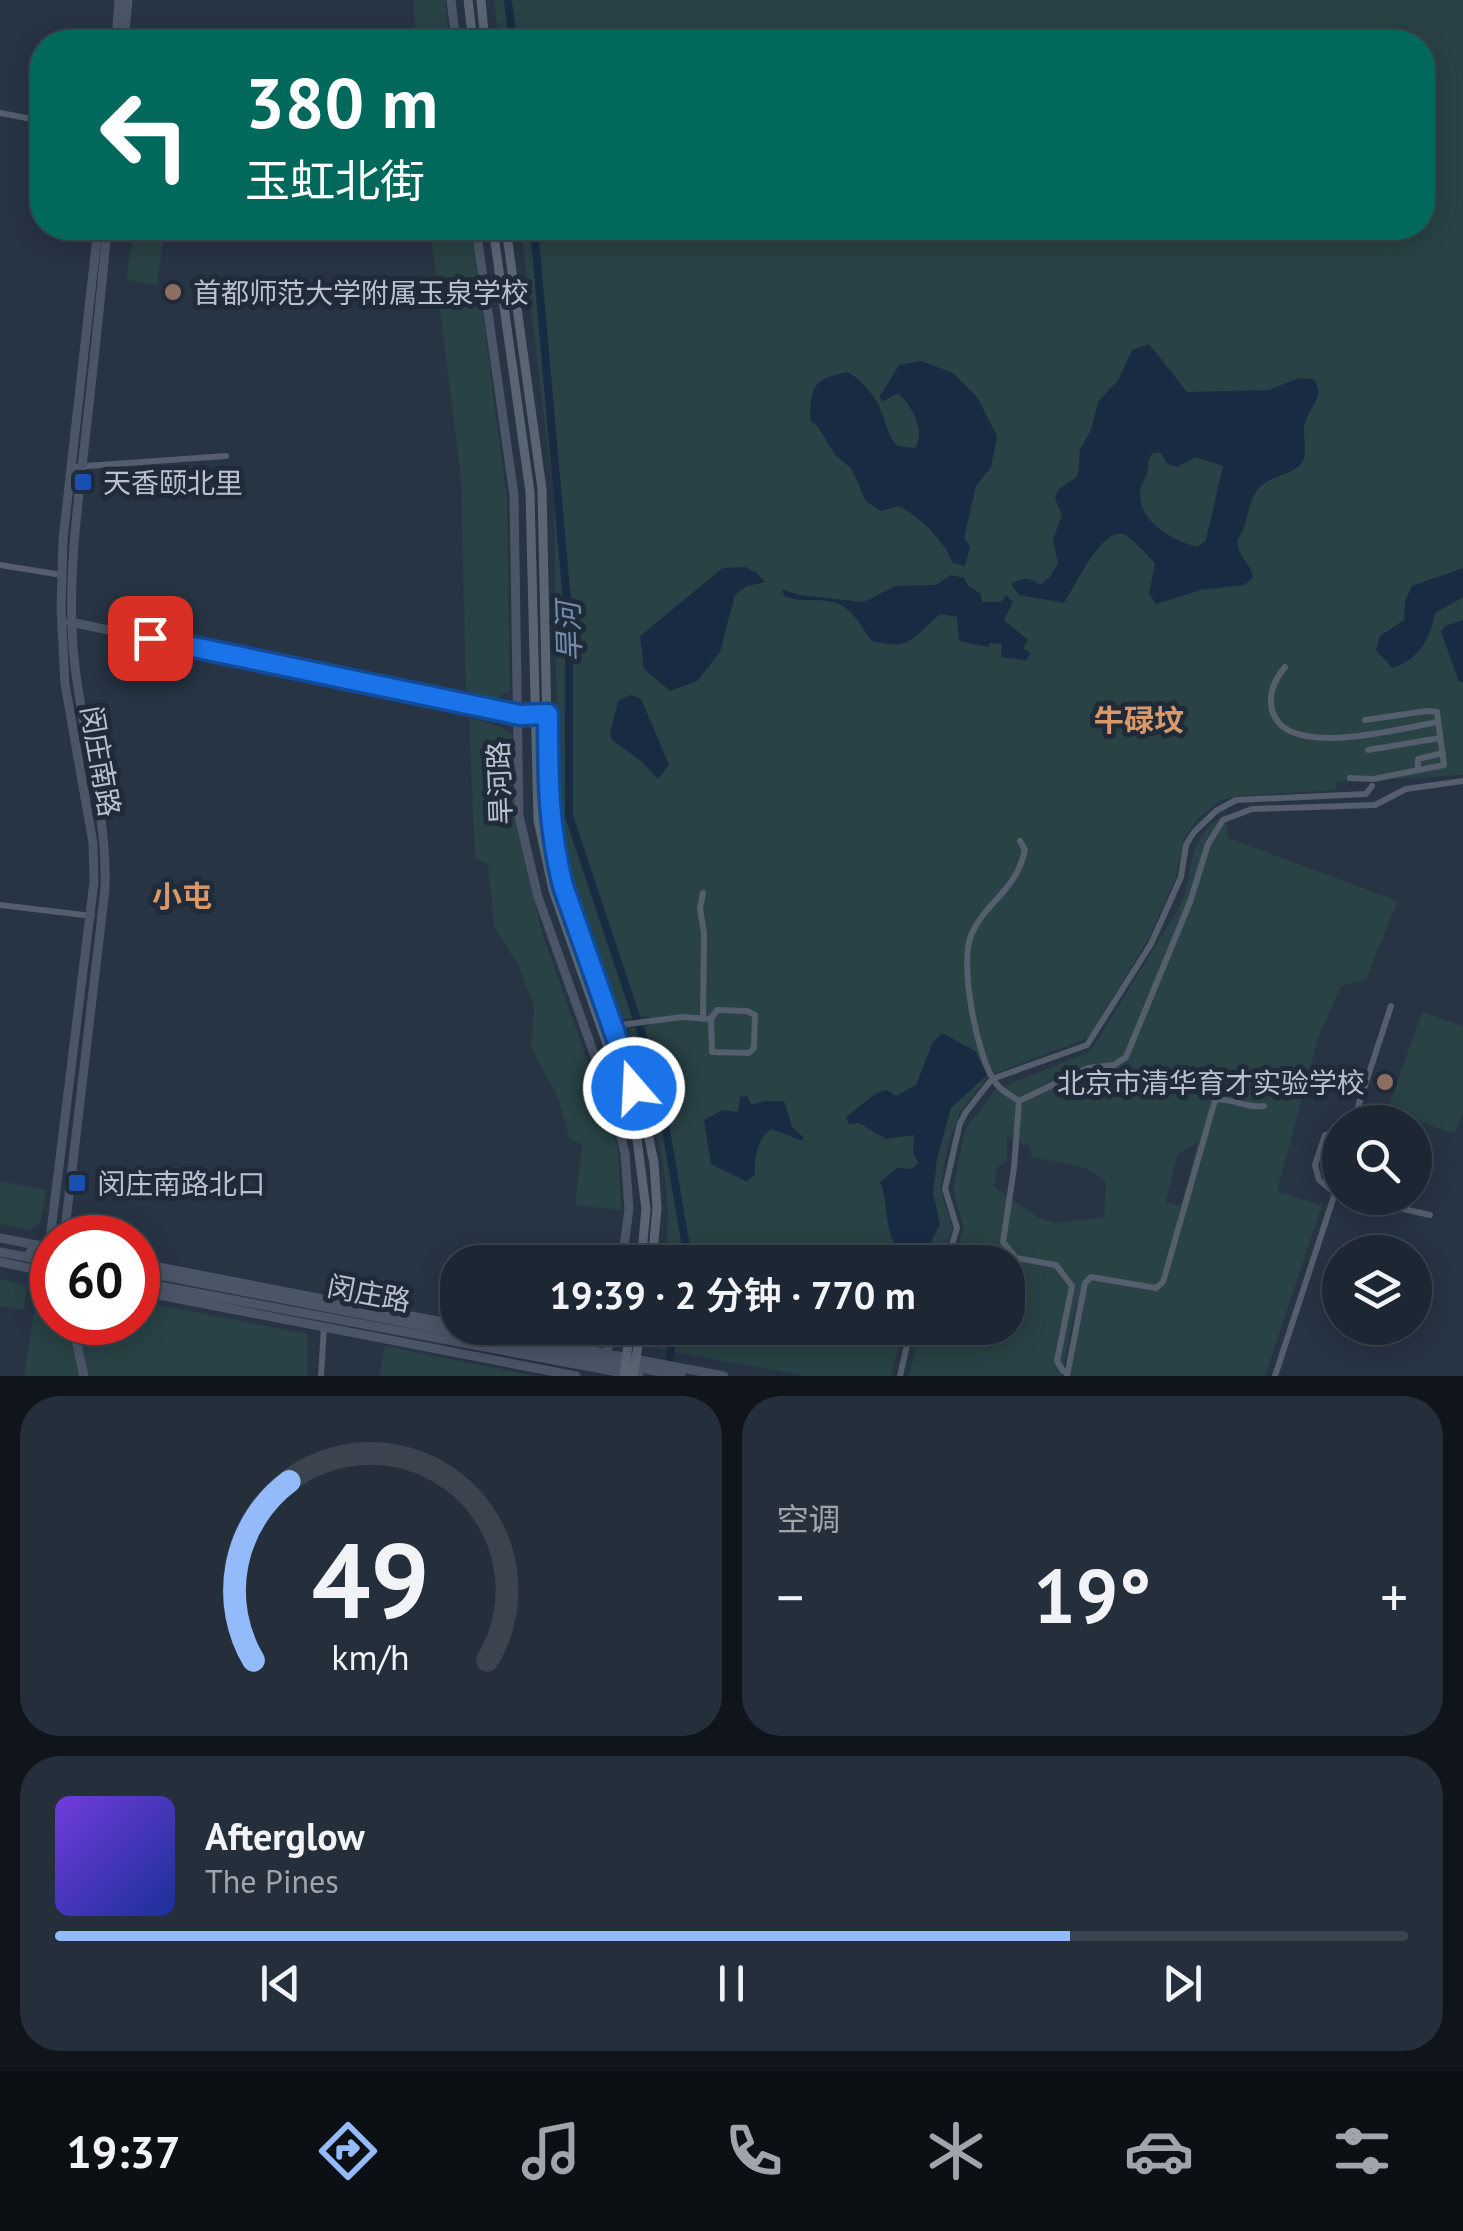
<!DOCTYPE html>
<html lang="zh">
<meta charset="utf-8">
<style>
body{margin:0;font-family:"PT Sans","Noto Sans SC",sans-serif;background:#252f3b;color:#f1f3f6;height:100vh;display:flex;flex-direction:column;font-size:38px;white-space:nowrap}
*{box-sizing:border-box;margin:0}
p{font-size:32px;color:#a0a5ac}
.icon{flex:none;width:55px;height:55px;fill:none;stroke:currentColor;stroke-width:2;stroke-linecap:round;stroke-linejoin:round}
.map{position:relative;height:1376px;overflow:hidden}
.panel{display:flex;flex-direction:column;gap:20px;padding:20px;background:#10151c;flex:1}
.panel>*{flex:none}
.banner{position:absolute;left:30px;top:30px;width:1405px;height:210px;border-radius:40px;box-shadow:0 5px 25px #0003,0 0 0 2px #3b444e;background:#00695c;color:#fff;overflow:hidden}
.buttons{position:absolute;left:1322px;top:1105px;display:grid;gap:20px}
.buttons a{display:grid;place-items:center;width:110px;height:110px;border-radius:50%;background:#1d2733;box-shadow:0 5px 25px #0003,0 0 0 2px #3b444e;font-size:50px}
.speed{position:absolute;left:30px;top:1215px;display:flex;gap:20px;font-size:50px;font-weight:700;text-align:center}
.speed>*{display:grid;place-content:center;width:130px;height:130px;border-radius:50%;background:#1d2733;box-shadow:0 5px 25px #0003,0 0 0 2px #3b444e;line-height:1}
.speed .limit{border:15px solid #d22;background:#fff;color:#111}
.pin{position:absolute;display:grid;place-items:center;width:85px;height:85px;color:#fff;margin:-42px;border-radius:20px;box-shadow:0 5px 15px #0006}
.me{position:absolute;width:110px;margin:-55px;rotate:341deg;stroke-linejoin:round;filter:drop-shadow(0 0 8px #0008)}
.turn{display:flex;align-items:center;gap:35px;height:210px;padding:0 50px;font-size:45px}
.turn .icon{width:130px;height:130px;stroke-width:2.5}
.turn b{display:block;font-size:70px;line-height:85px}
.big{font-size:75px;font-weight:600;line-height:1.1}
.panel .tile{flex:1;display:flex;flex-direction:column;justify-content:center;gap:15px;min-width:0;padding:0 35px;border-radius:40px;background:#252f3b}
.panel .dial{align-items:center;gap:0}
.dial svg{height:260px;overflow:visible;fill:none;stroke:#3b444e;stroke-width:7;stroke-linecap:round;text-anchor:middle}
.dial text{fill:#f1f3f6;stroke:none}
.song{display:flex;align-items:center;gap:30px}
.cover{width:120px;height:120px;border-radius:15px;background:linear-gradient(135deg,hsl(260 70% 55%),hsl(230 70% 35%))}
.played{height:10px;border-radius:5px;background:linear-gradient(90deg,#93bbf9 75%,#3b444e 75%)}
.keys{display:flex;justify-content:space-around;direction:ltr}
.heat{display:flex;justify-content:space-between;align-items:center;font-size:55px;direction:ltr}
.panel .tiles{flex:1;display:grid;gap:20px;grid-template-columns:1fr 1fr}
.tile:last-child{grid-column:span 2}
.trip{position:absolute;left:440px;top:1245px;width:585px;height:100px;border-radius:40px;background:#1d2733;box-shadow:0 5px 25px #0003,0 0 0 2px #3b444e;font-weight:600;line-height:100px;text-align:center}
.tabs{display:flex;height:160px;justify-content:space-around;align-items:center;background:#0c1014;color:#a0a5ac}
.tabs .icon{width:70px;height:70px}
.tabs .current{color:#93bbf9}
.tabs b{font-size:45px;color:#f1f3f6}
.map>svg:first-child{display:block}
.green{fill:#294245;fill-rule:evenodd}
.water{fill:#192b43;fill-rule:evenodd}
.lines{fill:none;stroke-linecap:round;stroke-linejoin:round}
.canal{stroke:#192b43;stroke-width:8}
.street{stroke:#545e6c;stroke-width:6}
.secondary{stroke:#4a5567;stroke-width:9}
.primary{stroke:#5a6574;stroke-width:9}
.route-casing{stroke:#114b97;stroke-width:25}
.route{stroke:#1a73e8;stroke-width:18}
.education-dot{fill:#8d6e63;stroke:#202b39;stroke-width:4}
.transit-dot{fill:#1a4fb4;stroke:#202b39;stroke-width:4}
.labels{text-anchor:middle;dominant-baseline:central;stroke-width:10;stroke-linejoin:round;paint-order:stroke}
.poi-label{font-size:28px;fill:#bac1cd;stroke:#202b39;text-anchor:start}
.street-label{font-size:28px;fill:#bac1cd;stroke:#202b39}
.water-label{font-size:30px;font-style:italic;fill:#738cac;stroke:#202b39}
.neighbourhood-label{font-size:30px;font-weight:bold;fill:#d8986a;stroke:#202b39}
</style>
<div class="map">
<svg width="1463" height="1376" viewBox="0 0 1463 1376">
<rect width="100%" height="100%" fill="#273444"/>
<!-- green -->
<path class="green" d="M413 0H445L449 42H416Z
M494 0H1463V775L1336 782V790L1237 796 1219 801 1197 820 1184 839 1176 877 1150 936 1088 1038 988 1076 960 1112 947 1147 940 1189 953 1228 941 1262H664C677 1185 652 1109 628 1036L630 1029 652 1025 649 1016 620 1019 568 874 558 815 554 499 521 228H1422V42H499Z
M430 228H472L507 501 510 691 496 698 466 695 461 481Z
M134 231 164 236 157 285 126 280Z
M469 718 501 727 512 735 514 814 543 936 618 1147 621 1210 575 1205 582 1145 570 1139 558 1098 531 1047 534 1005 519 967 494 926 488 864 475 858Z
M1227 813 1228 838 1398 901 1366 979 1341 986 1317 1041 1277 1192 1322 1205 1265 1376H1068L1077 1299 1062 1376H909L922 1328H1008V1262H953L964 1228 953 1189 965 1130 995 1090 1090 1052 1180 906C1197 865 1183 840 1227 813ZM1007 1136 1029 1146 1032 1157 1078 1166 1094 1172 1106 1183 1104 1217 1055 1223 1039 1218 994 1187 997 1168 1007 1161ZM1198 1142 1181 1206 1166 1202 1178 1154Z
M1422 1012 1463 1026V1112L1455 1134 1387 1111Z
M0 1181 46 1190 40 1223 30 1230 0 1224Z
M0 1279 27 1285 24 1310 0 1306Z
M39 1282 52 1285V1322H138V1301L307 1334V1376H24Z
M653 1328H904L891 1376H805L649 1347Z
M385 1346 535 1376H379Z"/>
<!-- water -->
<path class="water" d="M1149 344 1187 392 1269 390 1299 378 1313 379C1328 397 1305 410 1304 428 1303 440 1309 457 1299 466 1287 476 1268 477 1258 489 1246 504 1249 525 1237 540 1239 560 1251 563 1253 577L1245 585 1201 590 1156 604 1149 594 1155 563C1146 554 1135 541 1125 535 1103 524 1075 587 1064 603L1019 595 1011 584C1024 577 1029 577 1040 585L1050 577 1058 563 1053 539 1062 515 1055 498 1059 489 1078 476 1080 450 1091 430 1098 402 1119 379 1132 350ZM1160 452 1168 464 1177 467 1196 457 1223 466 1206 540 1197 547C1173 540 1139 523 1140 493 1141 481 1150 474 1148 461L1152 454Z
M921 361 953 373 977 397 997 436 991 467 976 486 964 538 970 546 965 566 953 563C945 542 919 515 898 506L881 511 866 501 851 468 835 455 819 428 810 420C811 385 813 379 848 372 860 379 876 397 880 408 886 422 887 435 897 446L915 448C926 431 912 406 898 393L882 402 880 396 899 365Z
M745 567 757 573 765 582 747 586 735 595 720 652 697 681 670 691 644 669 640 636 723 568Z
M1463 568V597L1435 613C1430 640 1419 659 1392 668L1376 650 1380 636 1404 620 1405 601 1412 586Z
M951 575 964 578 969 587 980 593 982 602H1001L1006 595 1013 602 1004 620 1028 640 1023 648 1031 653 1026 660 1001 657 1002 644 990 643 989 647 959 641 957 617 940 614C912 638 912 651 872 641 861 627 852 606 833 602 816 598 800 603 784 596L782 589 798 595 864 602 895 586 936 585Z
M1463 620V682H1459L1441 631 1445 626Z
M631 695 641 699 669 765 658 779 641 761 612 740 610 734 618 701Z
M942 1033 975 1051 987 1075 951 1108 937 1159 933 1193 940 1224 926 1252C879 1263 892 1210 880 1182L897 1168 911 1169 919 1163 913 1153 914 1135 886 1139 859 1123 849 1124 846 1117 875 1094 886 1090 896 1096 916 1085 933 1042Z
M747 1096 751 1105 765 1101H784L792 1127 803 1137V1141L771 1129C757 1139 754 1159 755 1175L746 1181 711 1164 704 1120 723 1110 738 1112 740 1097Z"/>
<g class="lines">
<!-- canal -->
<path class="canal" d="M508 0 513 42
M534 228 569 624V816L657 1079 686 1246 683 1262
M668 1367 674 1328"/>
<!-- street -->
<path class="street" d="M0 113 32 119 42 112
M72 467 226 456
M0 565 62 575
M1285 667C1275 679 1268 694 1272 710 1285 761 1401 728 1438 722
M1368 750 1440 738
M1418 770V759L1443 753
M1350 778 1373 779 1444 765 1437 712 1427 711 1365 720
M1020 841 1025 850C1015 893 988 899 972 933 958 961 977 1057 995 1082 1001 1091 1010 1095 1019 1101L1088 1068 1114 1065 1126 1057 1190 902 1208 844 1223 820 1252 809 1375 805 1406 789 1463 781
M703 893 700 908 704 934 703 1019
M0 905 92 916
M613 1026 682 1017 711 1019 712 1052 749 1053 754 1048 755 1015 747 1011 717 1010 711 1019
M1019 1101 1014 1168 1003 1242 1016 1258 1056 1265 1072 1286 1057 1361 1063 1371 1067 1373
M1353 1122 1391 1006
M1355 1198 1430 1215
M947 1262 957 1228 945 1189 960 1123 966 1112 992 1079 1087 1045 1151 944 1181 877 1186 845 1194 832 1216 811 1236 800 1366 794 1372 786
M321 1376 324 1327
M900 1376 911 1328
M1067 1376 1085 1283 1091 1277 1156 1288 1163 1282 1215 1100C1231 1097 1246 1109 1264 1106
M1275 1376 1335 1193 1319 1180 1315 1165 1325 1135 1340 1133"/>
<!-- secondary -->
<path class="secondary" d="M451 0 456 42
M116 42 119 0
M124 42 128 0
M476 228 514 495 519 816 538 897 614 1110 625 1153 629 1209 622 1262
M70 622 520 715 540 714
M0 1238 52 1248
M64 1238 105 889C108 807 79 728 73 647 68 578 77 509 85 441 93 370 101 299 107 228
M52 1243 51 1231 94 882 93 843 65 684 61 608 63 539 98 228
M0 1252 52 1262
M30 1252 52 1255
M0 1262 52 1273
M138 1263 458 1325
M138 1271 681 1376
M138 1282 639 1376
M138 1291 576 1376
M72 1322 84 1376
M472 1328 724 1376
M606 1359 612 1328"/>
<!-- primary -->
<path class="primary" d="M468 0 473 42
M481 0 485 42
M493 228 530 492 538 820 553 890 635 1124 646 1209 641 1262
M506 228 542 489 549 818 563 887 645 1119 654 1163 657 1208 652 1262
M624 1376 630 1328
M633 1376 641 1328"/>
</g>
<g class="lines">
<!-- route casing -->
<g class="route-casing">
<path id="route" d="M150 638 520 715 548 714C548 775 548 826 563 886L634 1088"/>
</g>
<!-- route -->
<use href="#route" class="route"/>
</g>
<!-- markers -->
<g class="education-dot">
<circle cx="173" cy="292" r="10"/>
<circle cx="1385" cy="1082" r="10"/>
</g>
<g class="transit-dot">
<rect x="73" y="472" width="20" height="20" rx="5"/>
<rect x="67" y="1173" width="20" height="20" rx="5"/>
</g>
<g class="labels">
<!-- poi labels -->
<g class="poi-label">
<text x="193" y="292">首都师范大学附属玉泉学校</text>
<text x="103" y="482">天香颐北里</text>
<text x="1365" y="1082" text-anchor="end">北京市清华育才实验学校</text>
<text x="97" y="1183">闵庄南路北口</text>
</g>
<!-- street labels -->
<g class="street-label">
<text transform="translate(101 761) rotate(80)">闵庄南路</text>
<text transform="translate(499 783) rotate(-92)">旱河路</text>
<text transform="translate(369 1293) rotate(11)">闵庄路</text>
</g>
<!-- water labels -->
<g class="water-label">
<text transform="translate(568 632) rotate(-92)">旱河</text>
</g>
<!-- neighbourhood labels -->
<g class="neighbourhood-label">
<text x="1139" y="719">牛碌坟</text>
<text x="182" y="895">小屯</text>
</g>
</g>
</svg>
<div class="buttons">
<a><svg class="icon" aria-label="search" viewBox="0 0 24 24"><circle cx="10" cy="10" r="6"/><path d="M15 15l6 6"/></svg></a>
<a><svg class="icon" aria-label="layers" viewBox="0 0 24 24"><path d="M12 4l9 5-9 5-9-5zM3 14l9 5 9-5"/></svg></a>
</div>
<div class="speed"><div class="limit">60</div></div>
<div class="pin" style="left:150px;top:638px;background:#d93025"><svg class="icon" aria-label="arrive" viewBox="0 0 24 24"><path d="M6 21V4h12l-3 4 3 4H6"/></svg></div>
<svg class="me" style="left:634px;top:1088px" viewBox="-20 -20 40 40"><circle r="17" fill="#1a73e8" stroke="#fff" stroke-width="3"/><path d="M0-11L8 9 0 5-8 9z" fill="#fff"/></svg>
<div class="trip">19:39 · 2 分钟 · 770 m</div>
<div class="banner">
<div class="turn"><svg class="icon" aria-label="left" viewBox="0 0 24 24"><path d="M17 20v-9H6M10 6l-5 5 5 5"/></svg><div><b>380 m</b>玉虹北街</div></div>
</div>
</div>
<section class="panel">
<div class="tiles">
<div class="tile dial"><svg viewBox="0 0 100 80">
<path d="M14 69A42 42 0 1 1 86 69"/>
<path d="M14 69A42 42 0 0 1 25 14" stroke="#93bbf9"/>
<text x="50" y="56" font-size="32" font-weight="700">49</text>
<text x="50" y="72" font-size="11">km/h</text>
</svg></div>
<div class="tile"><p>空调</p>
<div class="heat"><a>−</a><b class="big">19°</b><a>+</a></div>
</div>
<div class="tile">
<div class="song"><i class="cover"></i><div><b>Afterglow</b><p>The Pines</p></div></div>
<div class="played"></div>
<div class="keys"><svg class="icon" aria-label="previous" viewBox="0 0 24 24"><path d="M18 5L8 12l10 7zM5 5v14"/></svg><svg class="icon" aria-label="pause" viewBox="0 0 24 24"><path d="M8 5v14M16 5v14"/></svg><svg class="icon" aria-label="next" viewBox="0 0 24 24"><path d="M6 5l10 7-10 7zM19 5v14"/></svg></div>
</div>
</div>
</section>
<nav class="tabs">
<b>19:37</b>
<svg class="icon current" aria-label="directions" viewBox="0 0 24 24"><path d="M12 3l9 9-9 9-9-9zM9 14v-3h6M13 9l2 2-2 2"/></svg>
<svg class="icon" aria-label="music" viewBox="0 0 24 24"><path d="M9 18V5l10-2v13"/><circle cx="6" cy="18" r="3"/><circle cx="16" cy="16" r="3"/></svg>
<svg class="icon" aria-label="phone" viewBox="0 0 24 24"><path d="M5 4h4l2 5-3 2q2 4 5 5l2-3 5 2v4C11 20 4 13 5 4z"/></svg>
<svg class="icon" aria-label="climate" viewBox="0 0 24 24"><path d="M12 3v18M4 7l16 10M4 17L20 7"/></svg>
<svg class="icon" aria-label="car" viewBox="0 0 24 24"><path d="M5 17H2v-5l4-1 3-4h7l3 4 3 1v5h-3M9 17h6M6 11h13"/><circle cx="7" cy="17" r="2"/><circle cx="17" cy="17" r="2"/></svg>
<svg class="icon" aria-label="filters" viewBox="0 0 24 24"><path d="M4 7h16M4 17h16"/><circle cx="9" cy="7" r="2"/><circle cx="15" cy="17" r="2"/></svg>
</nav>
